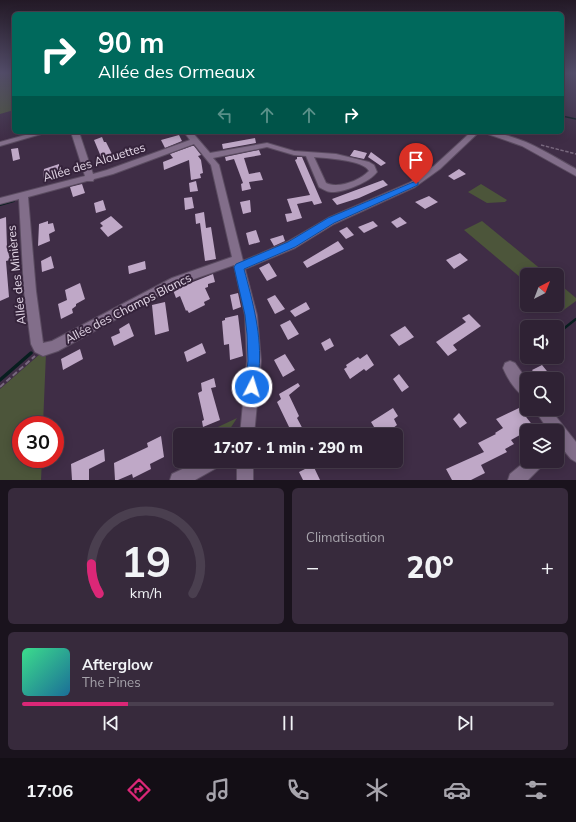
<!DOCTYPE html>
<html lang="fr">
<meta charset="utf-8">
<style>
body{margin:0;font-family:Mulish,sans-serif;background:#372a3c;color:#f1f3f6;height:100vh;display:flex;flex-direction:column;font-size:15px;white-space:nowrap}
*{box-sizing:border-box;margin:0}
p{font-size:13px;color:#a7a4ac}
.icon{flex:none;width:22px;height:22px;fill:none;stroke:currentColor;stroke-width:2;stroke-linecap:round;stroke-linejoin:round}
.map{position:relative;height:480px;overflow:hidden}
.side{display:flex;flex-direction:column;gap:8px;padding:8px;background:#1a131d;flex:1}
.side>*{flex:none}
.banner{position:absolute;left:12px;top:12px;width:552px;height:122px;border-radius:6px;box-shadow:0 2px 10px #0003,0 0 0 1px #4a3f4f;background:#00695c;color:#fff;overflow:hidden}
.needle{width:26px;rotate:42deg}
.fabs{position:absolute;left:520px;top:268px;display:grid;gap:8px}
.fabs a{display:grid;place-items:center;width:44px;height:44px;border-radius:6px;background:#2f2234;box-shadow:0 2px 10px #0003,0 0 0 1px #4a3f4f;font-size:20px}
.speed{position:absolute;left:12px;top:416px;display:flex;gap:8px;font-size:20px;font-weight:700;text-align:center}
.speed>*{display:grid;place-content:center;width:52px;height:52px;border-radius:50%;background:#2f2234;box-shadow:0 2px 10px #0003,0 0 0 1px #4a3f4f;line-height:1}
.speed .limit{border:6px solid #d22;background:#fff;color:#111}
.pin{position:absolute;display:grid;place-items:center;width:34px;height:34px;color:#fff;margin:-41px -17px;border-radius:50% 50% 50% 0;rotate:-45deg;box-shadow:0 0 4px #0007}
.pin .icon{rotate:45deg}
.me{position:absolute;width:44px;margin:-22px;rotate:5deg;stroke-linejoin:round;filter:drop-shadow(0 0 3px #0008)}
.turn{display:flex;align-items:center;gap:14px;height:84px;padding:0 20px;font-size:18px}
.turn .icon{width:52px;height:52px;stroke-width:2.5}
.turn b{display:block;font-size:28px;line-height:34px}
.lanes{display:flex;align-items:center;height:38px;padding:0 20px;background:#0003;justify-content:center;gap:20px;direction:ltr}
.lanes .off{opacity:.35}
.big{font-size:30px;font-weight:800;line-height:1.1}
.side .tile{flex:1;display:flex;flex-direction:column;justify-content:center;gap:6px;min-width:0;padding:0 14px;border-radius:6px;background:#372a3c}
.side .dial{align-items:center;gap:0}
.dial svg{height:104px;overflow:visible;fill:none;stroke:#4a3f4f;stroke-width:7;stroke-linecap:round;text-anchor:middle}
.dial text{fill:#f1f3f6;stroke:none}
.song{display:flex;align-items:center;gap:12px}
.cover{width:48px;height:48px;border-radius:6px;background:linear-gradient(135deg,hsl(150 70% 55%),hsl(200 70% 35%))}
.played{height:4px;border-radius:2px;background:linear-gradient(90deg,#db2777 20%,#4a3f4f 20%)}
.keys{display:flex;justify-content:space-around;direction:ltr}
.heat{display:flex;justify-content:space-between;align-items:center;font-size:22px;direction:ltr}
.side .tiles{flex:1;display:grid;gap:8px;grid-template-columns:1fr 1fr}
.tile:last-child{grid-column:span 2}
.trip{position:absolute;left:173px;top:428px;width:230px;height:40px;border-radius:6px;background:#2f2234;box-shadow:0 2px 10px #0003,0 0 0 1px #4a3f4f;font-weight:800;line-height:40px;text-align:center}
.menu{display:flex;height:64px;justify-content:space-around;align-items:center;background:#130e15;color:#a7a4ac}
.menu .icon{width:28px;height:28px}
.menu .on{color:#db2777}
.menu b{font-size:18px;color:#f1f3f6}
.map>svg:first-child{display:block}
.green{fill:#4c553a}
.lines{fill:none;stroke-linecap:round;stroke-linejoin:round}
.stream-far3{stroke:#081e1f;stroke-width:1.5}
.stream-far2{stroke:#081e1f;stroke-width:2}
.stream-far1{stroke:#081e1f;stroke-width:2.5}
.stream{stroke:#081e1f;stroke-width:3.5}
.building{fill:#bfa8c7}
.minor-casing{stroke:#5b4c61;stroke-width:2}
.path-far1{stroke:#78687e;stroke-width:1.5;stroke-dasharray:3.5 1.5;stroke-linecap:butt}
.path{stroke:#78687e;stroke-width:2;stroke-dasharray:5.5 3;stroke-linecap:butt}
.minor{fill:#826e8a;fill-rule:evenodd}
.route{fill:#1a73e8;stroke:#114b97}
.labels{text-anchor:middle;dominant-baseline:central;stroke-width:4;stroke-linejoin:round;paint-order:stroke}
.street-label{font-size:12px;fill:#e4d8e8;stroke:#35233b}
</style>
<div class="map">
<svg width="576" height="480" viewBox="0 0 576 480">
<rect width="100%" height="100%" fill="#3f2d46"/>
<!-- green -->
<path class="green" d="M0 73H14V110L0 114Z
M481 184 507 200 505 202 487 203 468 192Z
M482 221 548 275H527V283L464 230Z
M557 282 576 298V301L561 312 553 305H557Z
M46 353 43 425H21V459H42L41 480H0V389L40 354Z
M237 418 226 435H201Z"/>
<g class="lines">
<!-- stream-far3 -->
<path class="stream-far3" d="M562 116 576 119"/>
<!-- stream-far2 -->
<path class="stream-far2" d="M0 205 14 201"/>
<!-- stream-far1 -->
<path class="stream-far1" d="M557 334 576 319"/>
<!-- stream -->
<path class="stream" d="M0 380 31 353"/>
</g>
<!-- building -->
<path class="building" d="M179 135 182 141 165 148 161 140Z
M102 137 104 142H106L115 160 104 164 94 140Z
M255 138 256 143 223 149 222 144Z
M192 146H194L201 155 198 156 201 160 203 173 200 174 201 178 191 180 189 160 164 170 163 162 173 158 170 154Z
M18 148 20 159 13 161 11 149Z
M259 150 261 155 244 158 249 174 260 172 263 180 249 182 251 189 242 191 241 184 243 183 234 159 226 161 225 157Z
M354 150H355L367 153 364 159 350 156Z
M371 152 386 163 381 166 368 157Z
M297 157H302L322 203 314 205 312 201 297 204 302 218 287 222 285 214 292 213 287 199 310 195 295 160 297 159Z
M59 164V176L43 180 44 169Z
M459 169 466 174 454 180 448 176Z
M383 180 388 185 359 198 337 205 332 199Z
M196 181 198 191 190 192 189 183Z
M82 184 85 193 73 197 70 187Z
M429 196 438 202 425 209 415 202Z
M192 197 194 208 185 210 184 198Z
M103 200 106 210 96 213 94 203Z
M250 200 251 212 243 214 240 202Z
M204 212 206 228 211 227 216 259 205 261 200 223 196 224 195 214Z
M111 216 123 227 108 237 100 228 103 226 100 223Z
M6 217 7 247 10 260 6 261 9 297 0 301V219Z
M400 217 407 223 397 228 391 222Z
M48 221V224L53 223 55 231 49 234 50 241 38 246 39 224Z
M373 221 378 226 364 233 358 227Z
M347 227 354 235 346 239 339 231Z
M256 230 260 242 249 245 246 233Z
M283 235 285 241 274 246 270 239Z
M338 241 344 249 307 268 303 262Z
M460 253 468 260 454 269 446 260Z
M51 256 54 268 42 272 41 261Z
M145 261 146 269 129 274 128 266Z
M269 263 277 276 267 281 259 268Z
M213 274 215 282 208 284V287L205 288 210 299 204 302 205 305 189 313 187 310 186 311 180 296 176 298 173 290Z
M80 283 85 299 76 304V306L72 309 73 313 61 319 58 304 67 300 65 290Z
M238 293 241 307 233 310 230 295Z
M275 295 285 309 275 314 267 299Z
M165 302 169 331 155 335 152 305Z
M306 302 310 309 295 317 290 311Z
M469 314 481 326 453 345 457 350 448 356 436 342 466 322 462 318Z
M238 315 243 356 230 360 229 344 224 345 222 321 225 320V318Z
M290 320 299 334 288 340 280 325Z
M129 323 134 336 114 346 111 337 120 333 119 329Z
M405 326 414 337 399 346 390 335Z
M330 338 334 346 325 351 321 343Z
M202 343 206 353 187 362 184 352Z
M80 349 83 359 63 370 61 359Z
M285 354 295 370 283 377 274 360Z
M367 354 374 365 366 371 364 369 350 379 344 369 347 367 346 365 358 357 360 359Z
M542 365 551 376 553 379H539L532 370Z
M399 374 409 387 402 392 393 379Z
M214 378 216 387 211 388 220 420 203 427 202 421 204 420 198 393 202 391 201 383Z
M298 383 300 386 289 395 299 416 297 418 306 435H281L290 429 277 402 281 399 279 394Z
M393 408 398 416 394 419 397 425 384 435H379L371 422Z
M519 408 534 427 511 440 514 444 505 449 507 452 481 465 485 473 471 480H452L446 469 484 452 478 443 496 434 495 433 503 428 496 419Z
M459 413 467 423 460 428 453 419Z
M161 436 164 457 150 464 151 469 133 478 132 474 118 480H115L114 463 148 447 147 443Z
M104 449 105 461 89 469V480H72L71 464Z
M306 461H311L320 480H303L299 472 305 469 302 463Z"/>
<g class="lines">
<!-- minor casing -->
<g class="minor-casing">
<path id="minor" d="M36 132H48L0 146V142Z
M71 132H79L93 174 107 170 190 140 184 132H192L210 153 267 143 294 151 336 154 369 162 374 165 377 172C370 182 343 193 331 192 327 192 323 189 319 187L306 156 294 155 267 147 213 158 219 165 243 261 287 242 328 218 409 183 434 166 471 132H479L440 169 415 187 334 224 295 248 245 269 257 315 261 361 254 435H240L247 361 245 315 234 265 180 284 58 351 43 356 35 352 31 344 24 291 19 199 0 204V198L85 176ZM194 144 211 165 232 257 172 278 52 341 43 343 36 291 28 197 87 181H93L94 179 113 174ZM314 157C325 158 364 160 369 171 359 181 338 189 326 183Z
M482 132C517 132 547 153 576 169V176L522 146Z
M510 361 515 363 527 380V398C517 394 507 378 503 368L505 363Z
M534 409H550L576 442V462L571 459 557 442V431H549Z
M527 460V461H545L542 466 528 480H508L510 474Z
M199 461H223L220 466 195 480H170L172 474Z
M237 461H253V480H237Z"/>
</g>
<!-- path-far1 -->
<path class="path-far1" d="M541 145 576 154"/>
<!-- path -->
<path class="path" d="M0 387 35 356"/>
<!-- minor -->
<use href="#minor" class="minor"/>
</g>
<!-- sky -->
<linearGradient id="sky" x2="0" y2="1"><stop stop-color="#231926"/><stop offset="0.52" stop-color="#524c68"/><stop offset="1" stop-color="#524c68" stop-opacity="0"/></linearGradient>
<rect width="576" height="140" fill="url(#sky)"/>
<!-- route -->
<path class="route" d="M416 181 418 182V185L334 223 295 247 244 269C253 303 262 335 259 370 259 377 259 385 256 391L252 393 247 391 245 387 248 361 247 334 245 315 234 267 236 264 288 242 328 218Z"/>
<g class="labels">
<!-- street labels -->
<g class="street-label">
<text transform="translate(94 162) rotate(-17)">Allée des Alouettes</text>
<text transform="translate(16 275) rotate(-96)">Allée des Minières</text>
<text transform="translate(128 308) rotate(-27)">Allée des Champs Blancs</text>
</g>
</g>
</svg>
<div class="fabs">
<a><svg class="needle" viewBox="-14 -14 28 28"><path d="M0-13l5 13h-10z" fill="#e53935"/><path d="M0 13l5-13h-10z" fill="#a7a4ac"/></svg></a>
<a><svg class="icon" aria-label="sound" viewBox="0 0 24 24"><path d="M4 9h4l5-4v14l-5-4H4zM17 9q2 3 0 6"/></svg></a>
<a><svg class="icon" aria-label="search" viewBox="0 0 24 24"><circle cx="10" cy="10" r="6"/><path d="M15 15l6 6"/></svg></a>
<a><svg class="icon" aria-label="layers" viewBox="0 0 24 24"><path d="M12 4l9 5-9 5-9-5zM3 14l9 5 9-5"/></svg></a>
</div>
<div class="speed"><div class="limit">30</div></div>
<div class="pin" style="left:416px;top:184px;background:#d93025"><svg class="icon" aria-label="arrive" viewBox="0 0 24 24"><path d="M6 21V4h12l-3 4 3 4H6"/></svg></div>
<svg class="me" style="left:252px;top:387px" viewBox="-20 -20 40 40"><circle r="17" fill="#1a73e8" stroke="#fff" stroke-width="3"/><path d="M0-11L8 9 0 5-8 9z" fill="#fff"/></svg>
<div class="trip">17:07 · 1 min · 290 m</div>
<div class="banner">
<div class="turn"><svg class="icon" aria-label="right" viewBox="0 0 24 24"><path d="M7 20v-9h11M14 6l5 5-5 5"/></svg><div><b>90 m</b>Allée des Ormeaux</div></div>
<div class="lanes"><svg class="icon off" aria-label="left" viewBox="0 0 24 24"><path d="M17 20v-9H6M10 6l-5 5 5 5"/></svg><svg class="icon off" aria-label="ahead" viewBox="0 0 24 24"><path d="M12 20V5M6 11l6-6 6 6"/></svg><svg class="icon off" aria-label="ahead" viewBox="0 0 24 24"><path d="M12 20V5M6 11l6-6 6 6"/></svg><svg class="icon" aria-label="right" viewBox="0 0 24 24"><path d="M7 20v-9h11M14 6l5 5-5 5"/></svg></div>
</div>
</div>
<section class="side">
<div class="tiles">
<div class="tile dial"><svg viewBox="0 0 100 80">
<path d="M14 69A42 42 0 1 1 86 69"/>
<path d="M14 69A42 42 0 0 1 8 46" stroke="#db2777"/>
<text x="50" y="56" font-size="32" font-weight="700">19</text>
<text x="50" y="72" font-size="11">km/h</text>
</svg></div>
<div class="tile"><p>Climatisation</p>
<div class="heat"><a>−</a><b class="big">20°</b><a>+</a></div>
</div>
<div class="tile">
<div class="song"><i class="cover"></i><div><b>Afterglow</b><p>The Pines</p></div></div>
<div class="played"></div>
<div class="keys"><svg class="icon" aria-label="previous" viewBox="0 0 24 24"><path d="M18 5L8 12l10 7zM5 5v14"/></svg><svg class="icon" aria-label="pause" viewBox="0 0 24 24"><path d="M8 5v14M16 5v14"/></svg><svg class="icon" aria-label="next" viewBox="0 0 24 24"><path d="M6 5l10 7-10 7zM19 5v14"/></svg></div>
</div>
</div>
</section>
<nav class="menu">
<b>17:06</b>
<svg class="icon on" aria-label="directions" viewBox="0 0 24 24"><path d="M12 3l9 9-9 9-9-9zM9 14v-3h6M13 9l2 2-2 2"/></svg>
<svg class="icon" aria-label="music" viewBox="0 0 24 24"><path d="M9 18V5l10-2v13"/><circle cx="6" cy="18" r="3"/><circle cx="16" cy="16" r="3"/></svg>
<svg class="icon" aria-label="phone" viewBox="0 0 24 24"><path d="M5 4h4l2 5-3 2q2 4 5 5l2-3 5 2v4C11 20 4 13 5 4z"/></svg>
<svg class="icon" aria-label="climate" viewBox="0 0 24 24"><path d="M12 3v18M4 7l16 10M4 17L20 7"/></svg>
<svg class="icon" aria-label="car" viewBox="0 0 24 24"><path d="M5 17H2v-5l4-1 3-4h7l3 4 3 1v5h-3M9 17h6M6 11h13"/><circle cx="7" cy="17" r="2"/><circle cx="17" cy="17" r="2"/></svg>
<svg class="icon" aria-label="filters" viewBox="0 0 24 24"><path d="M4 7h16M4 17h16"/><circle cx="9" cy="7" r="2"/><circle cx="15" cy="17" r="2"/></svg>
</nav>
